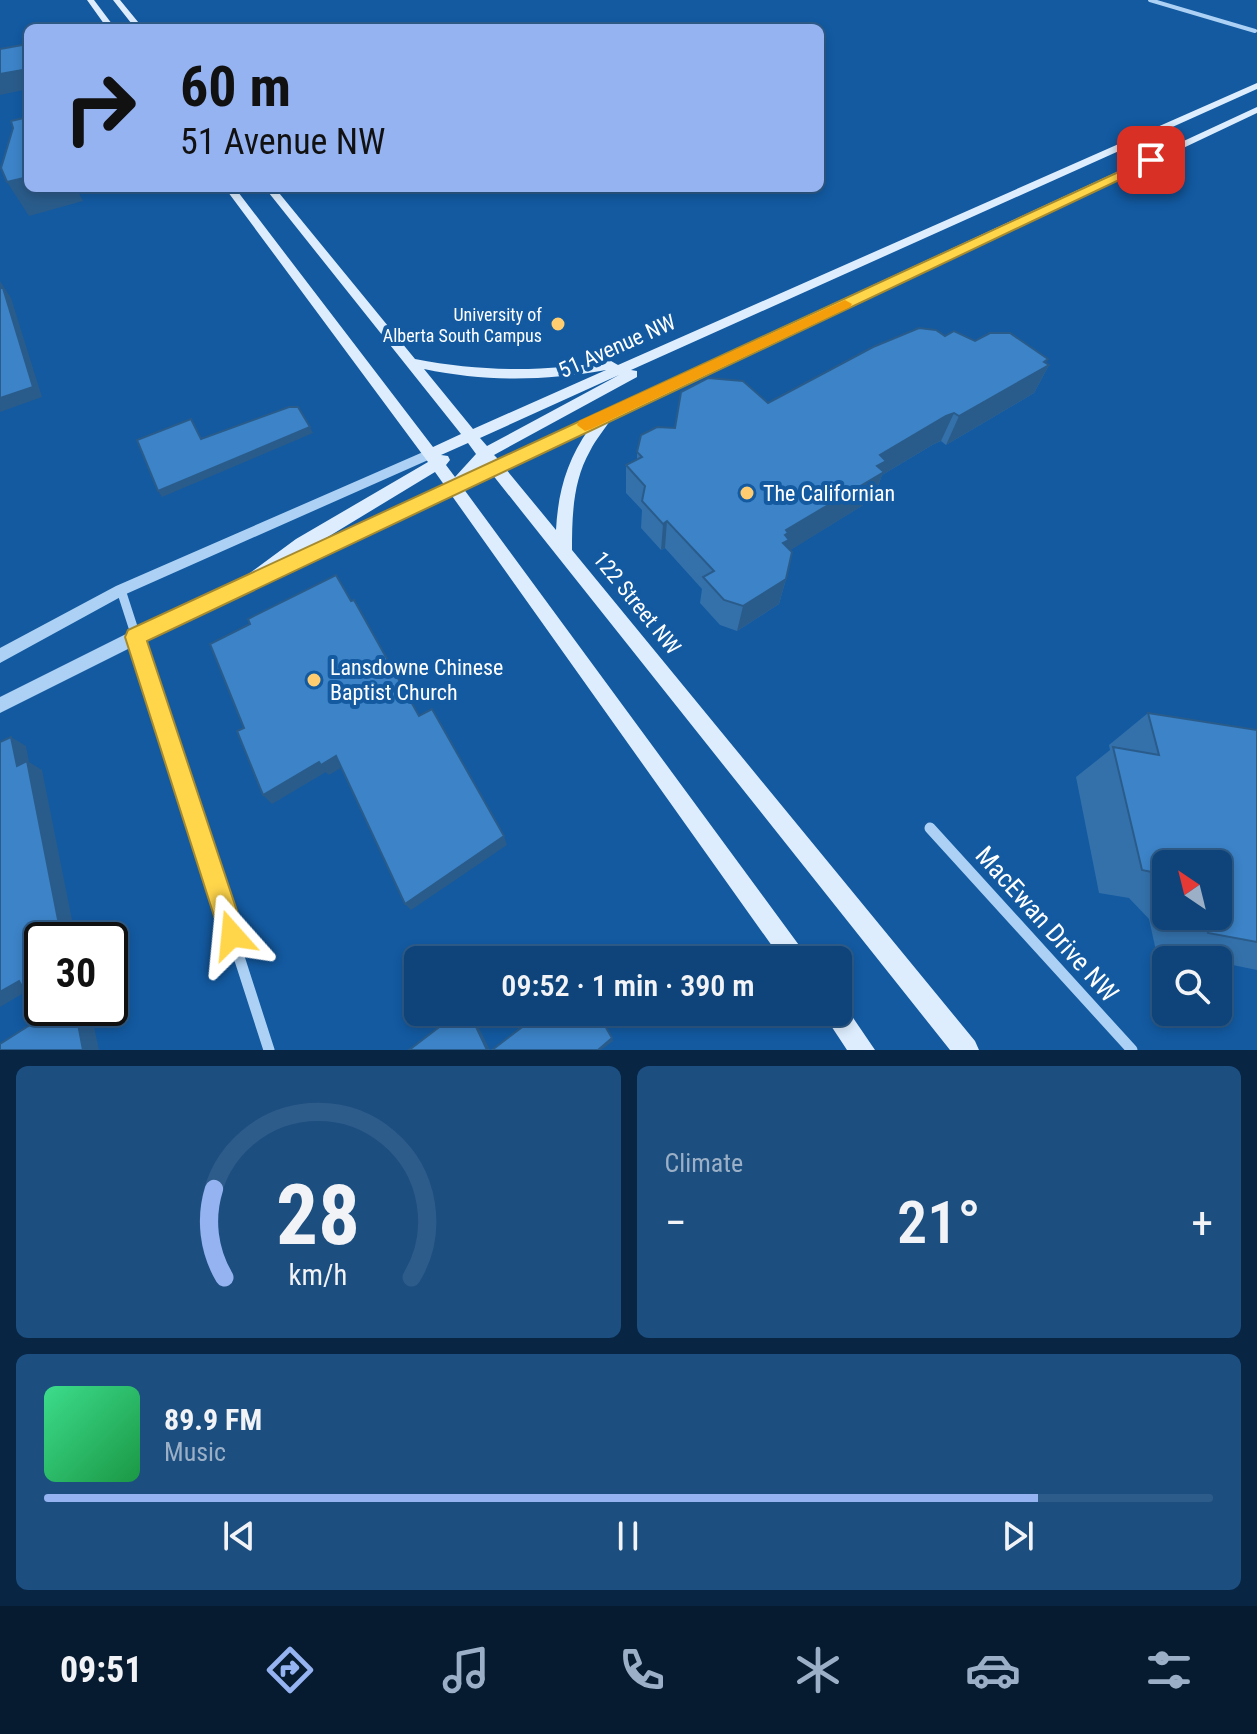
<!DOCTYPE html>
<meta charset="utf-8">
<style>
body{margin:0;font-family:"Roboto Condensed",sans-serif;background:#1c4e80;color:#f1f3f6;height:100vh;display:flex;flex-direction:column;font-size:30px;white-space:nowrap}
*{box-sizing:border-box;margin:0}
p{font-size:26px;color:#9bb0c6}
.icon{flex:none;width:44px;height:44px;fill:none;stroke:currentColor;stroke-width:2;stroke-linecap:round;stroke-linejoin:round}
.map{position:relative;height:1050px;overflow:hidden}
.sheet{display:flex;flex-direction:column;gap:16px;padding:16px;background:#082543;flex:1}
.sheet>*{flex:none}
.top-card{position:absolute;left:24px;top:24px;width:800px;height:168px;border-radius:12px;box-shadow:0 4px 12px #0003,0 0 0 2px #2e5c8a;background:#95b2f1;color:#111;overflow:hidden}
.needle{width:52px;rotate:325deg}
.tools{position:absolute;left:1152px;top:850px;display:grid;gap:16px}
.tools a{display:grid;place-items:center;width:80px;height:80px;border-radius:12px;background:#0e4479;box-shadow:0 4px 12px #0003,0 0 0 2px #2e5c8a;font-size:40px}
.speed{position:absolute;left:24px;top:922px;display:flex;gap:16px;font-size:40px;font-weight:700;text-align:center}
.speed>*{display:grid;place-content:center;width:104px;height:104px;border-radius:50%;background:#0e4479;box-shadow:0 4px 12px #0003,0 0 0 2px #2e5c8a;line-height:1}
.speed .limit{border:4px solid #111;border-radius:12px;background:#fff;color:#111}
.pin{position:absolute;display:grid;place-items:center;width:68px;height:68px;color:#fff;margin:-34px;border-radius:16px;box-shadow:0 4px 12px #0006}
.me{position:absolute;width:88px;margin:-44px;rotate:342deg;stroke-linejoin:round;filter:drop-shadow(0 0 6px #0008)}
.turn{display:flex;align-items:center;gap:28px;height:168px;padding:0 24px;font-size:36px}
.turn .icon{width:104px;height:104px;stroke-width:2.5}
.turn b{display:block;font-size:56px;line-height:68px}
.big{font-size:60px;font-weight:600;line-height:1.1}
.sheet .tile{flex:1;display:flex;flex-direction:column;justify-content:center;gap:12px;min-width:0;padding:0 28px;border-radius:12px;background:#1c4e80}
.sheet .dial{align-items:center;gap:0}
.dial svg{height:208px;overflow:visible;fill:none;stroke:#2e5c8a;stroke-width:7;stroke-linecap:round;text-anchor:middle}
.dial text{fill:#f1f3f6;stroke:none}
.song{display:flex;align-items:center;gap:24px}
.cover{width:96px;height:96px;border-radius:12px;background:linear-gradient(135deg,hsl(150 70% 55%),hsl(140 70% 35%))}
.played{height:8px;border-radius:4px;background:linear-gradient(90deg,#95b2f1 85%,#2e5c8a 85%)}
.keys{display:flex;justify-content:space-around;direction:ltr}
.heat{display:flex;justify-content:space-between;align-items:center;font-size:44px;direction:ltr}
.sheet .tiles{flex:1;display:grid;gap:16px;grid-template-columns:1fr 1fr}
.tile:last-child{grid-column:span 2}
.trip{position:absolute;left:404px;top:946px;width:448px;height:80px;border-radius:12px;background:#0e4479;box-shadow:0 4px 12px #0003,0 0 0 2px #2e5c8a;font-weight:600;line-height:80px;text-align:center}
.dock{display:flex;height:128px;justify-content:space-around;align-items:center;background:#061b30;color:#9bb0c6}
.dock .icon{width:56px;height:56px}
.dock .selected{color:#95b2f1}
.dock b{font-size:36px;color:#f1f3f6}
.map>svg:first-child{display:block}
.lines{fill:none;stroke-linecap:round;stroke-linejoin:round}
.minor-far2{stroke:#acd1f4;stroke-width:4}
.minor-far1{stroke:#acd1f4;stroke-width:9}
.minor{stroke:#acd1f4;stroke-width:11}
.tertiary{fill:#acd1f4;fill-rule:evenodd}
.secondary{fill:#ddedfd;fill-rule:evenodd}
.wall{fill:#3471ab;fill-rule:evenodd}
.shaded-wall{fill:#2a5c8b}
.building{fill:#3c83c7;stroke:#2a5c8b;stroke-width:2}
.route{fill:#ffd54a;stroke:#a68a30;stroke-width:2}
.slow{fill:#f59e0b}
.poi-dot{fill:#ffcd70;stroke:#135aa1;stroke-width:3}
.labels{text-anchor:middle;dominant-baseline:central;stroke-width:8;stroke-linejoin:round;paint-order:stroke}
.far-poi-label{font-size:18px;fill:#fff;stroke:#135aa1;text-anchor:end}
.street-label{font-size:22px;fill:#fff;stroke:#135aa1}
.poi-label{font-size:22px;fill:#fff;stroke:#135aa1;text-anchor:start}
.near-street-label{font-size:26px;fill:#fff;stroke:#135aa1}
</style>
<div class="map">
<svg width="1257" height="1050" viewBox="0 0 1257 1050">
<rect width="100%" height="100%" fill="#135aa1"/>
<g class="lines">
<!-- minor-far2 -->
<path class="minor-far2" d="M1150 0 1255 31"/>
<!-- minor-far1 -->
<path class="minor-far1" d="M121 590 164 723"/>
<!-- minor -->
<path class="minor" d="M163 721 269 1050
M930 828 1132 1050"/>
<!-- tertiary -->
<path class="tertiary" d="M430 449 436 454 435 457 126 594 0 663V648L116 586Z
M452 482 457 483 459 487 457 491 142 642 0 713V697L130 632Z"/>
<!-- secondary -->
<path class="secondary" d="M87 0H94L115 28H107Z
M113 0H120L143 28H135Z
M1257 83V89L631 370 637 371V377L494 455 498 459 1257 107V113L611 419C605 429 596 439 590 451 573 481 572 515 572 550L975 1041 979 1050H950L492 474 463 488 804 952 808 960H782L435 472 308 549 255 588 249 590 243 588 241 583 243 578 296 539 428 462 225 188H235L433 447 461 434 265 188H275L415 359C482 372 544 372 611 361L618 365ZM424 369C486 382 544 381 606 370L473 429ZM619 375 487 446 480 438ZM589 429C567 460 558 492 556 530L505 468ZM468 443 476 454 455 477 446 465 450 460 448 456 441 455Z
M838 1001 843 1003 875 1050H847L822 1012H838Z"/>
</g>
<!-- wall -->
<path class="wall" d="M945 336 975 341 1049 365 1034 393 946 445 941 441 934 444 882 475 873 499 790 550 786 579 779 604 737 631 720 625 700 603 702 589 665 548 661 550 641 528 642 510 626 493V465L637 459V452L675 428 768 403Z
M1148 713 1257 730V970L1218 962V960H1205L1156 951 1149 919 1129 898 1099 893 1076 777 1110 750 1109 745ZM1166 864 1218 916H1166Z"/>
<!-- shaded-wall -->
<path class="shaded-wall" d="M28 69V89L0 95V74Z
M28 177V188H76L83 201 29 216 7 182Z
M0 281 11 298 42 397 0 412Z
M1048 359 1043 369 1049 365 1034 393 946 445 959 416Z
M954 413 941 441 934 444 882 475 873 499 786 553 776 570 786 530 880 455 946 416Z
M310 427 313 433 162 497 158 491Z
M667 521 665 548 661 550 663 524Z
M786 579 779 604 737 631 743 606Z
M11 737 26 746 29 762 42 770 76 940H62L17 766Z
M336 756 344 766 329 775 326 772 272 804 263 795 319 762Z
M504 836 507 845 411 910 405 904Z
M19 981 37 985 0 1007V992Z
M75 1008H90L99 1050H83Z
M469 1012H471L490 1050H487Z
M612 1038 613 1041 601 1050H598Z"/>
<!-- building -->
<path class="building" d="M28 44V69L0 74V49Z
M28 117V177L7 182 1 168 13 128 11 121Z
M0 288H3L33 387 0 398Z
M919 328 936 330 945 336 954 331 975 341 990 333H1010L1048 359 1044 362 1049 365 959 416 954 413 946 416 880 455 886 461 877 466 884 472 786 530 788 533 785 535 789 540 783 543 792 552 786 579 743 606 724 600 703 577 714 571 667 521 663 524 642 501 645 486 626 465 642 457 637 452 641 435 657 427 675 428 681 392 708 378 743 381 768 403 873 347Z
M289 407H298L310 427 158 491 137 440 191 419 201 439Z
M336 575 351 601 354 600 419 716 432 709 504 836 405 904 336 756 321 765 319 762 263 795 237 731 244 728 210 644 250 624 248 619Z
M1148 713 1257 730V942L1208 933 1203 916H1218V864H1166V875L1142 870 1113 747 1159 755Z
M11 737 17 766 27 761 62 940H42V1008H75L83 1050H0V1044L41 1018 19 981 0 992V742Z
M459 1012H469L487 1050H409Z
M542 1012H597L612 1038 598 1050H492Z"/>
<!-- route -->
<path class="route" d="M1151 157 1156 160 1155 163 147 641 245 935 241 944 232 948 223 944 125 637 128 630Z"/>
<!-- slow -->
<path class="slow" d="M845 300 852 304 850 307 591 429 585 431 577 425 579 421Z"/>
<!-- markers -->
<g class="poi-dot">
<circle cx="558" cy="324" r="8"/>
<circle cx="747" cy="493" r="8"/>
<circle cx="314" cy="680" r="8"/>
</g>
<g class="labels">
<!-- far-poi labels -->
<g class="far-poi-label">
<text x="542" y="314">University of<tspan x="542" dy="21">Alberta South Campus</tspan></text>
</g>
<!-- street labels -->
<g class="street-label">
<text transform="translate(617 346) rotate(-24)">51 Avenue NW</text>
<text transform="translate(637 603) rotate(51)">122 Street NW</text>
</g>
<!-- poi labels -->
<g class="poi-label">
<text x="763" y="493">The Californian</text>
<text x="330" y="667">Lansdowne Chinese<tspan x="330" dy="25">Baptist Church</tspan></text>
</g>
<!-- near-street labels -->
<g class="near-street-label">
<text transform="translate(1047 924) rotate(48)">MacEwan Drive NW</text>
</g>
</g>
</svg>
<div class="tools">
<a><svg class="needle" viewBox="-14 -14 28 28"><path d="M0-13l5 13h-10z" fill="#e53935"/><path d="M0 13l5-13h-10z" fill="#9bb0c6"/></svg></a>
<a><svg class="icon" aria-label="search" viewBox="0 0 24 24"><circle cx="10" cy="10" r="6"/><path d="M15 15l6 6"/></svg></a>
</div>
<div class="speed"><div class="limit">30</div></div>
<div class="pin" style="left:1151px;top:160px;background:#d93025"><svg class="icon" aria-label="arrive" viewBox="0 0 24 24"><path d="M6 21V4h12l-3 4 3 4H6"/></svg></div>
<svg class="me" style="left:232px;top:935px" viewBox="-20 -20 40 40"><path d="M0-17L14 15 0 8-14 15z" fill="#ffd54a" stroke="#fff" stroke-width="4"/></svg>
<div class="trip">09:52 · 1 min · 390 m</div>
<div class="top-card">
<div class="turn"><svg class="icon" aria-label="right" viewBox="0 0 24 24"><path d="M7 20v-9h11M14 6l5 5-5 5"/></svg><div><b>60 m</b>51 Avenue NW</div></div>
</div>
</div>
<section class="sheet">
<div class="tiles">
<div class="tile dial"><svg viewBox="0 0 100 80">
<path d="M14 69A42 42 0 1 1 86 69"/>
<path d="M14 69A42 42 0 0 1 10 35" stroke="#95b2f1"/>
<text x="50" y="56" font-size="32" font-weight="700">28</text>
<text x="50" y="72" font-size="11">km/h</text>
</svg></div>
<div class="tile"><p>Climate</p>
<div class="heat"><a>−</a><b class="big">21°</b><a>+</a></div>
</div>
<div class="tile">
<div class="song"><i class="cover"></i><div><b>89.9 FM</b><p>Music</p></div></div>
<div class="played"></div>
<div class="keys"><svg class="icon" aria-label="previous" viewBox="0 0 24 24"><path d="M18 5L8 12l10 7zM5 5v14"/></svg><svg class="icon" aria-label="pause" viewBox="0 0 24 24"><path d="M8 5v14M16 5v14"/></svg><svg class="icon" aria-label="next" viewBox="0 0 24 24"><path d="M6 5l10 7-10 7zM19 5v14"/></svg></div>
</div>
</div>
</section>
<nav class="dock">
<b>09:51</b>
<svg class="icon selected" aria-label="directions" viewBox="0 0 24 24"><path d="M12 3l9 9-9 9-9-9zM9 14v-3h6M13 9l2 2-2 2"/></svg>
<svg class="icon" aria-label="music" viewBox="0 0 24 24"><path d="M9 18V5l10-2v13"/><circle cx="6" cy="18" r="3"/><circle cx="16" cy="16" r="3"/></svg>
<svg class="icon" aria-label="phone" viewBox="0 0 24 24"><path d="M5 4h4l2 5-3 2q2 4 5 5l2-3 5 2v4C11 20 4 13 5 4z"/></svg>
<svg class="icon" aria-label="climate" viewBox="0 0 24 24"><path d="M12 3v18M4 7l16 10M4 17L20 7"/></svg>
<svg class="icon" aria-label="car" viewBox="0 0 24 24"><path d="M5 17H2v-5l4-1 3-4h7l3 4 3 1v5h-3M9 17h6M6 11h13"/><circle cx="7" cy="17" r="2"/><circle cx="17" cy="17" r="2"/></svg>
<svg class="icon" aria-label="filters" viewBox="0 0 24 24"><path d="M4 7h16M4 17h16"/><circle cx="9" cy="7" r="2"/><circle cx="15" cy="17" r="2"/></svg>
</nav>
